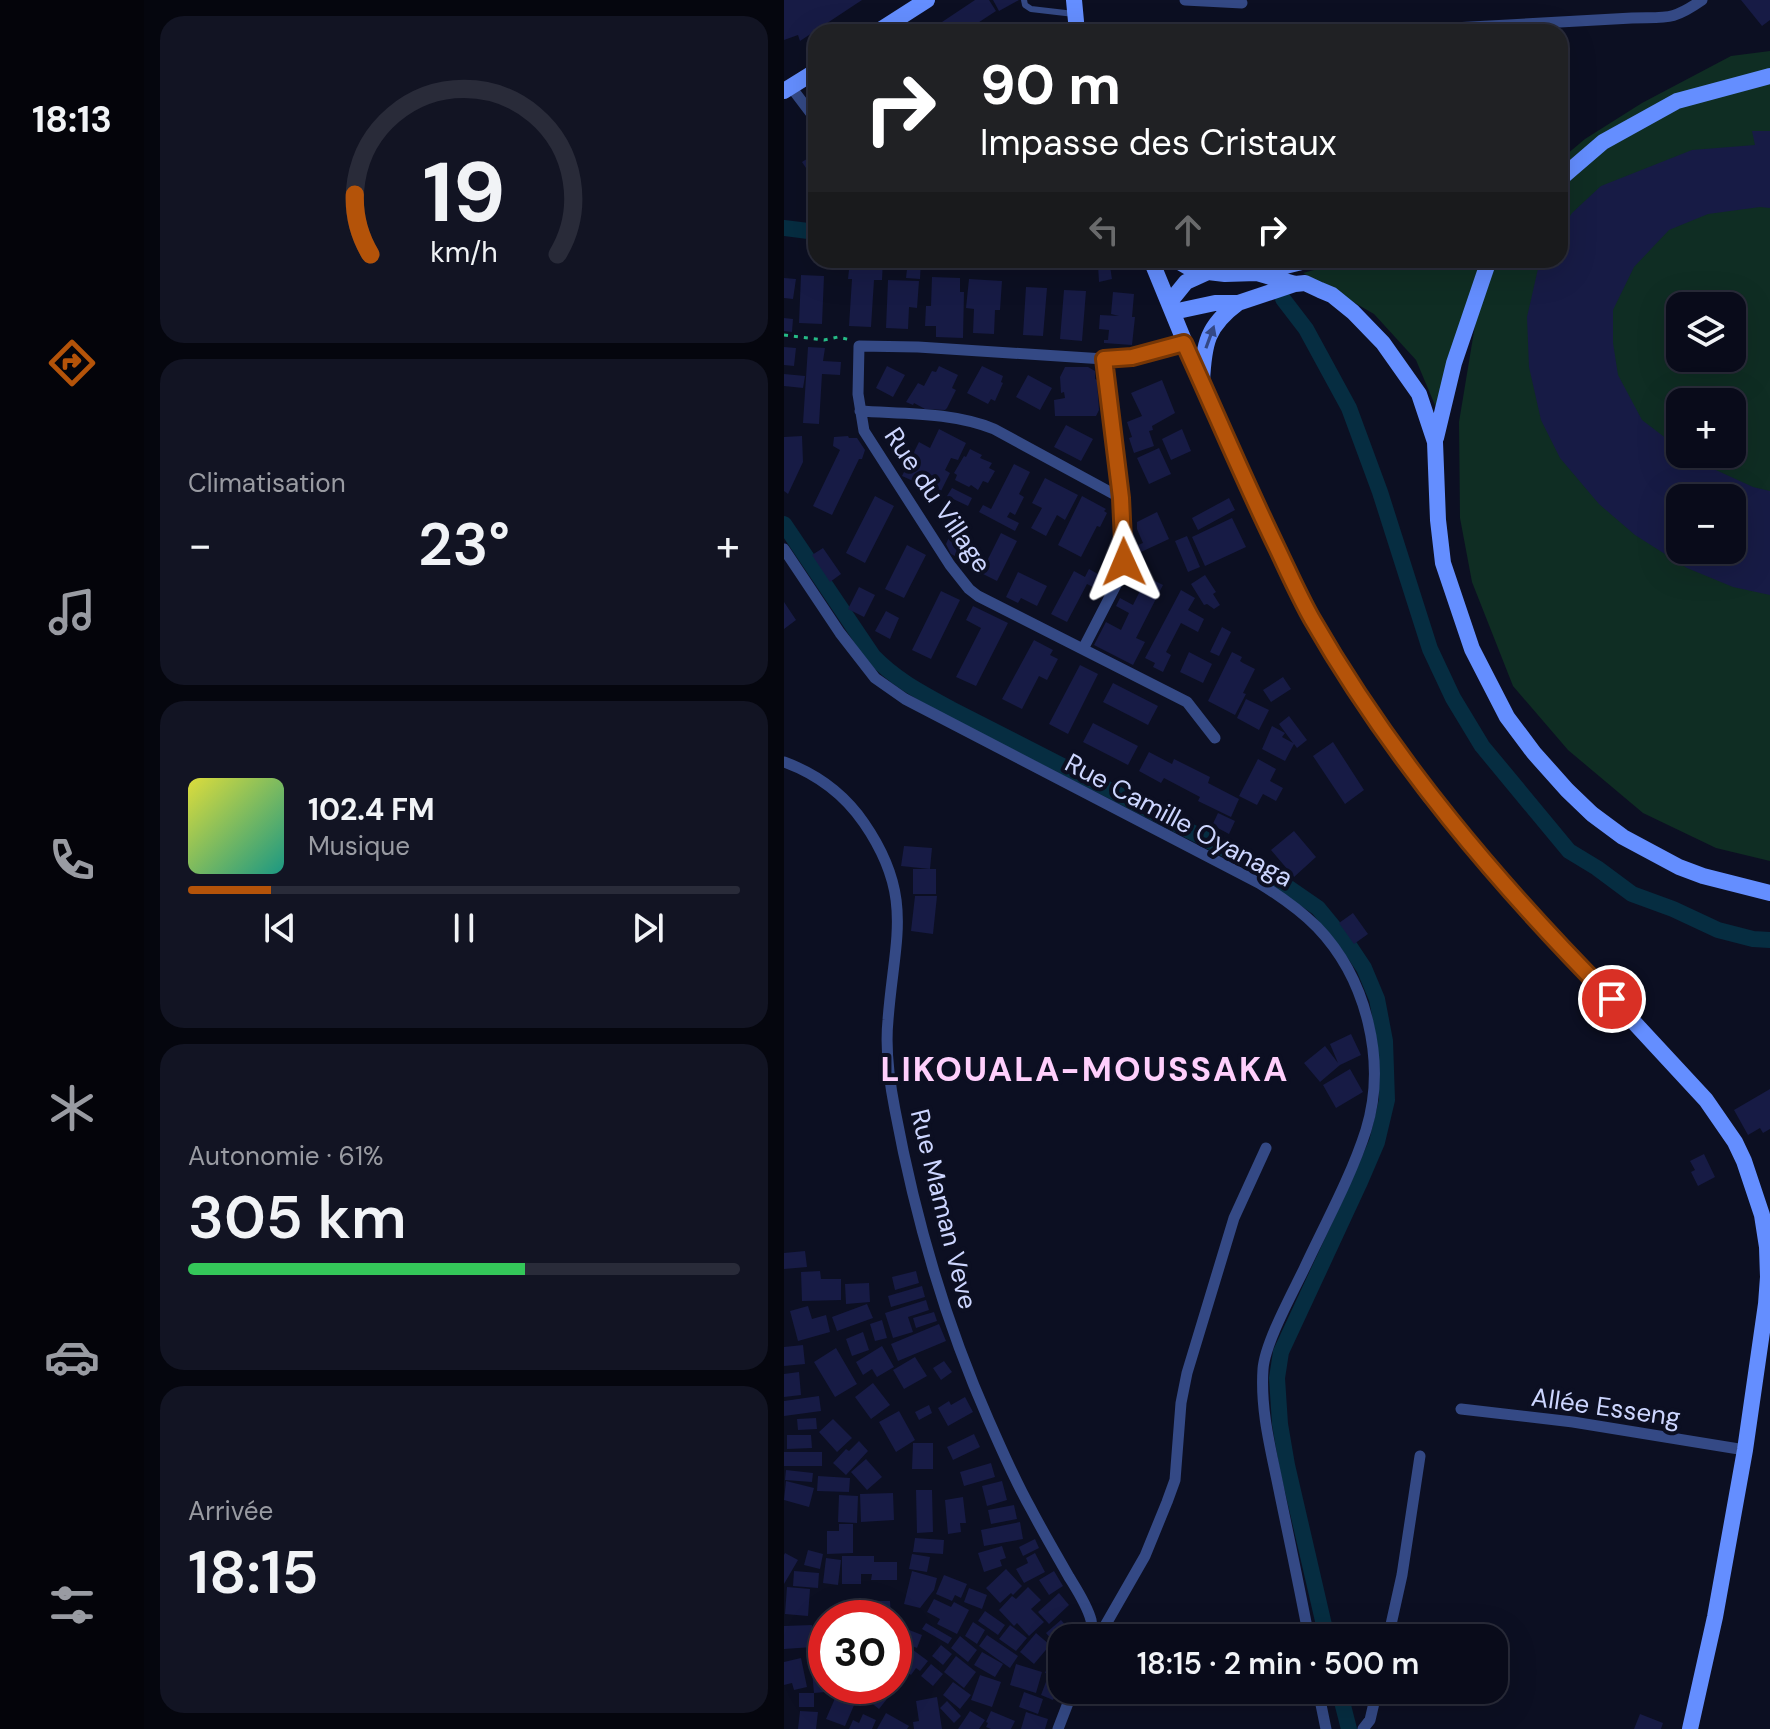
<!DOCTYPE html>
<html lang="fr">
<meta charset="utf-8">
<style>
body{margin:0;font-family:"DM Sans",sans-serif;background:#121423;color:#f1f3f6;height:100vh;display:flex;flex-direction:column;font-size:30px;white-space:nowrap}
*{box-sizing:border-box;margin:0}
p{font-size:26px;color:#999ba2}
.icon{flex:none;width:44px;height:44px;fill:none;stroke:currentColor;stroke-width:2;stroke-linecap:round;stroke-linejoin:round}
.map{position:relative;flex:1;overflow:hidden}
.drawer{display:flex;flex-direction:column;gap:16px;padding:16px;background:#05060e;width:640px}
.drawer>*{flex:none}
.banner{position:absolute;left:24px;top:24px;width:760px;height:244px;border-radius:24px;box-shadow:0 8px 32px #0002,0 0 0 2px #292b39;background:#202124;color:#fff;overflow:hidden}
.tools{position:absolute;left:882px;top:292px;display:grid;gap:16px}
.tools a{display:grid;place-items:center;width:80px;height:80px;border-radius:16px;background:#090b1a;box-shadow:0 8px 32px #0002,0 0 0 2px #292b39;font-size:40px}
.speed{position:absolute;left:24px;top:1600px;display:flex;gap:16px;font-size:40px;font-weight:700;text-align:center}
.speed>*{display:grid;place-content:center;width:104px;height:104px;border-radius:50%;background:#090b1a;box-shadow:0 8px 32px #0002,0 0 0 2px #292b39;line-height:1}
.speed .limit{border:12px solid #d22;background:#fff;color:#111}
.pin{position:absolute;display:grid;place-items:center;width:68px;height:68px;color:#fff;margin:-34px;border:4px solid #fff;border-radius:50%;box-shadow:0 2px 8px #0007}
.me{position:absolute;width:88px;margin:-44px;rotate:359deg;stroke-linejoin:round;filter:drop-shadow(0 0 6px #0008)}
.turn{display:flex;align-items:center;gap:28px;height:168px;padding:0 40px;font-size:36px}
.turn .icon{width:104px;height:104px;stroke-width:2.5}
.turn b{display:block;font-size:56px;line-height:68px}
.lanes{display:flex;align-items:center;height:76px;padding:0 40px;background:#0003;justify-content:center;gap:40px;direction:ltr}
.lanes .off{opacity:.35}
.big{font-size:60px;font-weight:600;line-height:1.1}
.drawer .tile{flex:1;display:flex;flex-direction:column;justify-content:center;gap:12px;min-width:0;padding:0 28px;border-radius:24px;background:#121423}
.drawer .dial{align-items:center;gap:0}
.dial svg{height:208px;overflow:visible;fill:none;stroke:#292b39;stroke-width:7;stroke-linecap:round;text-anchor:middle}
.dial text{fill:#f1f3f6;stroke:none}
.song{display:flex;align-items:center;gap:24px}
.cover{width:96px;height:96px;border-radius:12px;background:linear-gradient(135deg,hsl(60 70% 55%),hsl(170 70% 35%))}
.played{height:8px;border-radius:4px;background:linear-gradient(90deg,#b45309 15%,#292b39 15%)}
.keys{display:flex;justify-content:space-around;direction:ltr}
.heat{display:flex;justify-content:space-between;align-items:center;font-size:44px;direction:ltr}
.charge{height:12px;border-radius:6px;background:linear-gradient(90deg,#34c759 61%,#292b39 0)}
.trip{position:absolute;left:264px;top:1624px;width:460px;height:80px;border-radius:24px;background:#090b1a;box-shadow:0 8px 32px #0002,0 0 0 2px #292b39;font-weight:600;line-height:80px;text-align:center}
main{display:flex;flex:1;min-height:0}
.tabs{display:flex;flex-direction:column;width:144px;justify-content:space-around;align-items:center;background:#04040a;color:#999ba2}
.tabs .icon{width:56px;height:56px}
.tabs .current{color:#b45309}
.tabs b{font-size:36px;color:#f1f3f6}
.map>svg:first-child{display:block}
.green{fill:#0f2d23;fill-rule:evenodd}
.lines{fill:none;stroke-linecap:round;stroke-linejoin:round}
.canal{stroke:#062d41;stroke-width:16}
.building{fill:#171b45;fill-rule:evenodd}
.path{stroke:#26bb86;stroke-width:3;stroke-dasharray:4 6;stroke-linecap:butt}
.service{stroke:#344985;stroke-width:6}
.minor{stroke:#344985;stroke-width:11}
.secondary{stroke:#648eff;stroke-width:16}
.oneway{fill:#344885}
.route-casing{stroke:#753606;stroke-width:20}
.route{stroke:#b45309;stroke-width:14}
.labels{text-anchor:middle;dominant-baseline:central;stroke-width:8;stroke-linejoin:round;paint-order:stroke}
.street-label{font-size:26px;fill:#cdd6ff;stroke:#0c0f22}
.district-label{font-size:34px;font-weight:bold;letter-spacing:2px;fill:#ffcffc;stroke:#0c0f22}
</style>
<main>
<nav class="tabs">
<b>18:13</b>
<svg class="icon current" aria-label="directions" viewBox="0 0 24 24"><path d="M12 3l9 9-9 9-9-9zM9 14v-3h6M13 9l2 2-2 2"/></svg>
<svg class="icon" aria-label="music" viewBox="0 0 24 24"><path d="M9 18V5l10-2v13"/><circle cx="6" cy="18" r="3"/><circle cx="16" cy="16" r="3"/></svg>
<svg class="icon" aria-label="phone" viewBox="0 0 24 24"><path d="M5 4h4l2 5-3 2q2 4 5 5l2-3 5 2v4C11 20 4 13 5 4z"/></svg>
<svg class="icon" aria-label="climate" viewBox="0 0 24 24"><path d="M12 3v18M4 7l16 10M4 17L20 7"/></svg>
<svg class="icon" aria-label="car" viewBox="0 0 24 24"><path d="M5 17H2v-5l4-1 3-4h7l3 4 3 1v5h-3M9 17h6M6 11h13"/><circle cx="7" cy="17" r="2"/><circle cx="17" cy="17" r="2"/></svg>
<svg class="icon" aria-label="filters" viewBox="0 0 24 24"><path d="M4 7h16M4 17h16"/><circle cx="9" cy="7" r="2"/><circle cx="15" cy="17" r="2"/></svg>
</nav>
<section class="drawer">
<div class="tile dial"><svg viewBox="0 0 100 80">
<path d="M14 69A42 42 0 1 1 86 69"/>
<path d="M14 69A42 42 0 0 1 8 46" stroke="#b45309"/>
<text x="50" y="56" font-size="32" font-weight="700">19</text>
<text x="50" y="72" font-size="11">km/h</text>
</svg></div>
<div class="tile"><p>Climatisation</p>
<div class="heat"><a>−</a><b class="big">23°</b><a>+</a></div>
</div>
<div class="tile">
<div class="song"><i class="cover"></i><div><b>102.4 FM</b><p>Musique</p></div></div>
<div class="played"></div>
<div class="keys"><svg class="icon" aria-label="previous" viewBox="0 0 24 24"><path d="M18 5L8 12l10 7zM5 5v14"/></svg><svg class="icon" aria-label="pause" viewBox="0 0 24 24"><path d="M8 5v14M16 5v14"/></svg><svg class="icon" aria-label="next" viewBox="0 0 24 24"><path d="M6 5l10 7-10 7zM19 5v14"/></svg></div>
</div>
<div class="tile"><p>Autonomie · 61%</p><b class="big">305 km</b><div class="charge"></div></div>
<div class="tile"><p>Arrivée</p><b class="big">18:15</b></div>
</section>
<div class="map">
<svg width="986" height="1729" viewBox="0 0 986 1729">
<rect width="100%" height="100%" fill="#0c0f22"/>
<!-- green -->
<path class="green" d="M986 51V861L932 848 859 813 784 750 729 686 688 582 676 518 675 422 700 271 705 260H776V160L801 139 858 103 947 56ZM896 306H948V358H896ZM896 402H948V454H896ZM896 498H948V550H896Z
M565 260H700L653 410 632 360 590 314 519 273Z"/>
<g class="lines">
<!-- canal -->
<path class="canal" d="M0 228 32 232
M444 260 463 267H478
M499 299 522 329 565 408 596 492 646 649 669 698 698 746 785 851 813 868 848 894 889 909 934 930 969 939 986 940
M0 524 89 656C112 680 138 693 167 709L470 864 534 908 566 947 580 968 593 999 601 1041 603 1100 593 1142 575 1184 497 1352 493 1378 496 1424 503 1465 543 1638
M555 1690 565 1729"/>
</g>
<!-- building -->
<path class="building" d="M0 0H78L16 41 14 35 0 40Z
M191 0H205L212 11 180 32H143Z
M209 0H235L215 11Z
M957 0H986V20L978 26Z
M968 131H986V208L976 207 924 214 885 230 850 267 829 310V343L834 375 858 420 896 449V454H902L910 460 969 487 986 491V595L949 587 903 568 851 535 815 504 776 458 757 420 745 367 743 317 756 260H776V231L788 213 817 186 908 150 971 145ZM896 498H948V550H896Z
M32 153V183L18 162Z
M66 260H99L98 280H90L87 327 65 326 68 279H64Z
M124 260H137L136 279 122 278Z
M325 260 328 279 315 282 314 265Z
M17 275 40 276 38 324 15 323Z
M148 277 176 278V292H180L179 338 152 337V326H141L142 306H147Z
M0 278 12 279 9 299 0 298Z
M185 279 218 281 216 310H211L210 334 189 333 190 309 182 308Z
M104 280 135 281 133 308 125 307 124 329 102 328Z
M242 287 263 288 259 336 239 335Z
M280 290 302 291 298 341 276 339Z
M329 292 350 294 348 317H351L348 345 320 343V340H324L325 330 315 329 316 315 335 316 327 314Z
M0 318 9 319 8 332 0 331Z
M0 347 12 348 10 366 0 365Z
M24 347 41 348 39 361 57 362 56 375 38 374 35 424 19 423Z
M103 366 121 375 109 397 92 388Z
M155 366 174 375 168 388 172 390 163 408 161 410 141 409 130 403 129 405 122 402 134 383 140 386 148 371 152 372Z
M198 366 219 376 217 382 219 383 211 401 207 399 204 404 183 393Z
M281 367H304L311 371V379L313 380 315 410 312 416H271L270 400 281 398 280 392 277 393 276 377Z
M0 374 21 376 19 388 0 386Z
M244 375 268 388 256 410 232 397Z
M378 380 391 413 368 426 369 430 365 431 370 446 350 453 345 438 348 437 343 422 358 416 347 393Z
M282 425 309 439 297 461 270 447Z
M155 429 182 443 174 460 167 458 161 470 166 473 156 493 118 476 135 442 146 448Z
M398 429 407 451 387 460 378 439Z
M18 436 19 462 4 494 0 491V437Z
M64 436 65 438H73L81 450 78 459H75L48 515 29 506 56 450 49 446 50 437Z
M375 448 387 474 365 484 353 458Z
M186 449 198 455 196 458 208 463 205 468 211 471 204 483 199 481 194 490 187 485 185 487 171 480 173 475 170 473 180 456 182 457Z
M230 464 246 472 235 494 240 497 231 515 226 512 223 517 235 523 231 531 195 512 199 505 207 509Z
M261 478 294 495 281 520 273 515 262 536 247 528 258 508 248 503Z
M168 488 188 498 184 506 163 496Z
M91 496 110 506 81 563 62 553Z
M298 496 322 509 320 511 323 513 316 527 313 526 297 557 274 545Z
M445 498 451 510 414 530 408 518Z
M373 512 385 539 357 552 354 545 359 543 353 529V522Z
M448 518 462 547 421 566 408 537Z
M167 533 194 547 185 563 167 554 162 544Z
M217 533 233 541 213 581 197 573Z
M403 536 416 567 404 572 391 541Z
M123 545 142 555 120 598 101 589Z
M39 548 57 574 46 582 28 555Z
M305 569 323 579 317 591 303 584 283 622 267 614 290 571 301 577Z
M234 572 263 586 253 606 237 598 234 603 222 597Z
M421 575 432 592 429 594 436 605 430 609 423 604 420 605 407 584Z
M363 577 379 585 352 638 361 642 349 665 310 645 322 622 337 630 345 613 332 606 336 598 349 605Z
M75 587 91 595 80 617 64 609Z
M397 590 411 598 404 610 420 619 414 632 397 623 382 652 387 655 379 672 369 667 371 663 361 658Z
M157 591 176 600 147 659 128 650Z
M0 602 12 620 0 629Z
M189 606 224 623 192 686 172 677 197 628 182 620Z
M102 611 115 618 106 639 91 631Z
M438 627 447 632 435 656 426 652Z
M250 640 269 650 266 655 274 659 263 680 255 676 238 709 218 699Z
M405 652 428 664 419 683 396 672Z
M448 652 458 657 456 661 459 663 471 669 459 693 462 694 451 715 424 701Z
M296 665 314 674 284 734 265 724Z
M499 677 507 689 487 702 479 690Z
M329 683 374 706 364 725 319 702Z
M462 699 485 710 475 730 453 718Z
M505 716 523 740 513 748 510 744 501 761 478 749 488 726 501 733 498 737 509 743 495 724Z
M309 723 354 746 344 765 299 742Z
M549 742 580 790 561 804 529 756Z
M365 752 388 764 390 759 426 777 424 783 455 799 447 817 414 801 416 797 380 778 377 783 355 771Z
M474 759 492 769 486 781 499 788 492 801 479 794 473 805 455 796Z
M434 813 451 821 445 834 432 827 429 834 425 832Z
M510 831 532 857 510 877 487 850Z
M120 846 148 848 146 869 117 866Z
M129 869H152V894H129Z
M131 896H153L149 934 127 931Z
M569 913 584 934 570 944 555 923Z
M567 1034 577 1055 556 1065 536 1082 520 1063 541 1046 554 1063 546 1044Z
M566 1069 579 1092 552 1108 539 1085Z
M986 1089V1129L979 1133 976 1128 964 1135 950 1110Z
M920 1154 931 1177 914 1186 907 1172 911 1170 906 1161Z
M21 1251 23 1267 0 1269V1253Z
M36 1271 37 1279H57V1300L18 1301 17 1272Z
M132 1271 135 1283 111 1290 108 1277Z
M85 1283 86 1302 62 1304 61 1284Z
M138 1286 141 1297 107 1307 104 1296Z
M142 1300 145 1310 124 1317 129 1332 109 1338 101 1313Z
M83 1304 89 1318 53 1331 48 1317Z
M24 1306 28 1319 42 1315 46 1332 14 1341 6 1311Z
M150 1312 153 1321 132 1328 129 1318Z
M98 1320 103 1338 91 1341 86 1324Z
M155 1324 162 1341 114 1361 107 1344Z
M79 1332 85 1350 68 1356 62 1339Z
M19 1345 21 1364 0 1366V1347Z
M98 1346 110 1367 93 1377 88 1369 79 1375 72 1362Z
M52 1348 73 1384 51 1397 30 1362Z
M131 1357 143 1376 120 1389 109 1370Z
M160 1361 168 1372 157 1380 149 1368Z
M15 1372 17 1395 0 1397V1374Z
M89 1383 106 1405 87 1419 71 1397Z
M35 1396 37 1411 0 1416V1401Z
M181 1397 189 1412 164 1426 154 1408 165 1401 167 1405Z
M145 1405 148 1413 135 1420 131 1412Z
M115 1411 131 1440 112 1452 95 1422Z
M32 1418 33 1429 14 1430 13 1419Z
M49 1419 68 1438 53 1452 35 1432Z
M190 1434 196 1447 169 1460 163 1447Z
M3 1435H27L28 1448 3 1449Z
M75 1441 84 1451 62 1475 49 1463 62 1449 65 1451Z
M129 1443H149V1469H128Z
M0 1452H38V1466H0Z
M82 1459 98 1477 83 1490 67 1472Z
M207 1463 211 1477 180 1486 176 1472Z
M2 1470 29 1473 28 1482 1 1480Z
M34 1476 66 1478 65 1492 33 1491Z
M2 1481 30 1488 25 1507 0 1500Z
M218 1481 223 1500 203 1506 198 1486Z
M132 1490H148L149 1532 133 1533Z
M109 1493 110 1520 77 1522 76 1494Z
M55 1495 74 1496 73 1523 54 1522Z
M179 1497 182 1523H176L177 1532 164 1534 161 1500Z
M230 1505 233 1519 207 1524 204 1510Z
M236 1522 239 1539 200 1546 197 1530Z
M55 1524H69V1553L43 1554V1531H55Z
M131 1538 160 1540 159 1554 129 1552Z
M251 1539 255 1548 239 1556 235 1547Z
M218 1546 222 1558 216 1560 218 1566 200 1572 194 1553Z
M24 1550 39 1554 36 1569 20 1565Z
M1 1553 14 1560 0 1584V1555Z
M251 1553 261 1572 240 1583 232 1569 244 1563 242 1558Z
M128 1554 146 1557 143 1572 125 1569Z
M58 1556H90V1562H113V1580H87L88 1574H77V1584H58Z
M42 1558 57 1560 54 1585 39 1583Z
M222 1569 238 1586 229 1595 227 1593 216 1603 202 1588Z
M10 1571 35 1573 34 1588 9 1586Z
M128 1571 153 1578 150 1590 136 1608 120 1604Z
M270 1571 279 1586 265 1595 255 1580Z
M160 1575 183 1584 177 1598 171 1595 168 1601 152 1594Z
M3 1587 26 1589 24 1616 1 1614Z
M244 1587 257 1600 247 1609 260 1622 245 1636 233 1623 230 1626 215 1610 228 1596 232 1599Z
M185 1588 203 1595 198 1609 180 1602Z
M275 1593 285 1605 265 1624 254 1612Z
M150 1599 167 1607 170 1602 185 1610 173 1634 153 1624 156 1619 143 1612Z
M82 1601H106L107 1616H82Z
M201 1611 221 1625 214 1635 194 1621Z
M277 1620 290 1635 287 1638H278V1646L275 1648 262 1633Z
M189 1622 201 1630 193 1644 181 1636Z
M142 1623 168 1638 164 1644 138 1629Z
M28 1625 29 1647 0 1649V1626Z
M226 1625 243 1638 232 1651 215 1639Z
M120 1628 138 1635 133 1648 115 1641Z
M252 1633 266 1645 250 1664 236 1652Z
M203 1635 234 1656 226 1668 195 1646Z
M176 1636 193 1650 184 1662 167 1648Z
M157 1645 168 1654 159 1665 148 1656Z
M125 1647 144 1661 136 1671 132 1668 127 1675 113 1665Z
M198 1652 219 1664 211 1677 190 1665Z
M268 1655 278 1659V1679L269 1700 257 1695 265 1674 261 1673Z
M172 1656 192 1672 180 1688 160 1672Z
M17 1658 23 1687 10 1690 8 1683 0 1685V1662Z
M42 1660V1686H53V1691L30 1693 27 1661Z
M147 1664 159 1674 149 1686 137 1676Z
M232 1664 258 1672 252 1693 226 1685Z
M196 1675 217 1682 208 1707 187 1700Z
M169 1682 187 1695 176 1709 159 1695Z
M63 1686H82L85 1688 74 1700H68L58 1691Z
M90 1686H104L110 1690 95 1709 81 1698Z
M240 1692 259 1699 254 1714 235 1707Z
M15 1693H30V1707H15Z
M52 1696 71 1703 61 1726 42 1719Z
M153 1697 158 1729H130L129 1722 135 1721 132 1701Z
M163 1701 177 1716 170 1723 156 1708Z
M16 1711 34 1712 32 1729H14Z
M186 1711 201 1720 195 1729H174Z
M207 1711 231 1721 227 1729H207L202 1727 204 1723 202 1722Z
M242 1712 264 1719 261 1729H237Z
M102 1713 125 1726 123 1729H93Z
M79 1714 92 1720 88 1729H65L69 1720 75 1723Z
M856 1714 879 1723 877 1729H850Z"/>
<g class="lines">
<!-- path -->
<path class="path" d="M0 335 40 340 54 337 67 340"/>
<!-- service -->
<path class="service" d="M240 0 241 5 247 9 290 14"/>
<!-- minor -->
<path class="minor" d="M401 0 458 3
M596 32 848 18C883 17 888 21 918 0
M7 87 32 120
M400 343 348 357 320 359 134 347 75 346 74 394 80 431 166 565 185 589 194 596 403 702 431 738
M76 411C120 414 168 412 210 429L337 498
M0 549 56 633 91 678 121 699 475 883C496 896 516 910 533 927 583 979 603 1062 582 1130 567 1177 541 1224 520 1269 508 1294 481 1343 479 1369 476 1412 488 1454 496 1495 506 1543 516 1590 525 1638
M299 649 333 583 340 562 337 498 320 359
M0 762C33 774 60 794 80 823 131 897 110 939 104 1020 101 1050 105 1080 111 1110 131 1217 161 1322 205 1421 218 1450 231 1481 247 1509 259 1532 272 1554 285 1577 293 1590 303 1605 307 1620 308 1626 308 1632 309 1638
M677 1409 789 1422 961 1450
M314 1638 361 1556 383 1502 391 1480 397 1403 403 1373 450 1218 482 1148
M604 1638 618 1575 636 1456
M534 1690 542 1729
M274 1729 289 1690
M579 1729 586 1720 593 1690"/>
<!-- secondary -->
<path class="secondary" d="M290 0 293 32
M93 32 143 0
M0 91 32 71
M776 179 819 142 893 101 986 76
M367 260 422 394 479 519 527 618 581 706 645 795 742 910 846 1018 922 1100 951 1142 960 1161 978 1215 983 1247 984 1277 982 1304 961 1450 931 1617 906 1729
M392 260 404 267 424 272
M477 272 526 260
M385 303 402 282 424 272 441 274 473 273 511 284 521 283 536 290 548 295 569 312 599 343 635 394 651 442 654 520 659 563 688 649 723 717 750 753 783 790 808 814 839 837 895 867 919 876 986 893
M389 312 431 303H454L511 284
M418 381C420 343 423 326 454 303
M652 438 670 363 705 260"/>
</g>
<!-- one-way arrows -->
<defs><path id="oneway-solid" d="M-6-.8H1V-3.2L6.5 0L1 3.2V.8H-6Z" transform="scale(2)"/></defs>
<use class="oneway" href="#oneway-solid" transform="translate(426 337) rotate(-70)"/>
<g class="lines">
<!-- route casing -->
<g class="route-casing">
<path id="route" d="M340 562 337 498 320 359 348 357 400 343C431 411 460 480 493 548 504 571 515 596 528 619 609 760 714 884 828 999"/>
</g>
<!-- route -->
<use href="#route" class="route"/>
</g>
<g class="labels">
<!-- street labels -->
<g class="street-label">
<text transform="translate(154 500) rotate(56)">Rue du Village</text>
<text transform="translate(395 820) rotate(28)">Rue Camille Oyanaga</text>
<text transform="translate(160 1209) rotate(76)">Rue Maman Veve</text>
<text transform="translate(822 1407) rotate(8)">Allée Esseng</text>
</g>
<!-- district labels -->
<g class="district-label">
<text x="301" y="1069">LIKOUALA-MOUSSAKA</text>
</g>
</g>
</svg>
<div class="tools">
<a><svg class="icon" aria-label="layers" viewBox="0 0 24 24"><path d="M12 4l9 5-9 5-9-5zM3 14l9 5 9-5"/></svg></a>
<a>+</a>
<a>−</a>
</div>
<div class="speed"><div class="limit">30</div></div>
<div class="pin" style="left:828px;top:999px;background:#d93025"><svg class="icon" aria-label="arrive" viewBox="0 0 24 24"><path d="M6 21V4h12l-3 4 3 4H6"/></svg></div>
<svg class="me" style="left:340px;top:562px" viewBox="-20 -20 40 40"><path d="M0-17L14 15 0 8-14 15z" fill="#b45309" stroke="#fff" stroke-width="4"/></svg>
<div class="trip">18:15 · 2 min · 500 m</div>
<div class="banner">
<div class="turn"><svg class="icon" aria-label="right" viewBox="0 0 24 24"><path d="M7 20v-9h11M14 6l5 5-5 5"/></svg><div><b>90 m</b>Impasse des Cristaux</div></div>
<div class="lanes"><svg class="icon off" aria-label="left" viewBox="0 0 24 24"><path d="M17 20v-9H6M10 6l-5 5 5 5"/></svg><svg class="icon off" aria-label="ahead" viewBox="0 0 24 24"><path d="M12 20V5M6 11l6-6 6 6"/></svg><svg class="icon" aria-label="right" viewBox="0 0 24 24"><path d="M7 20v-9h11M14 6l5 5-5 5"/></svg></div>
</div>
</div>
</main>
